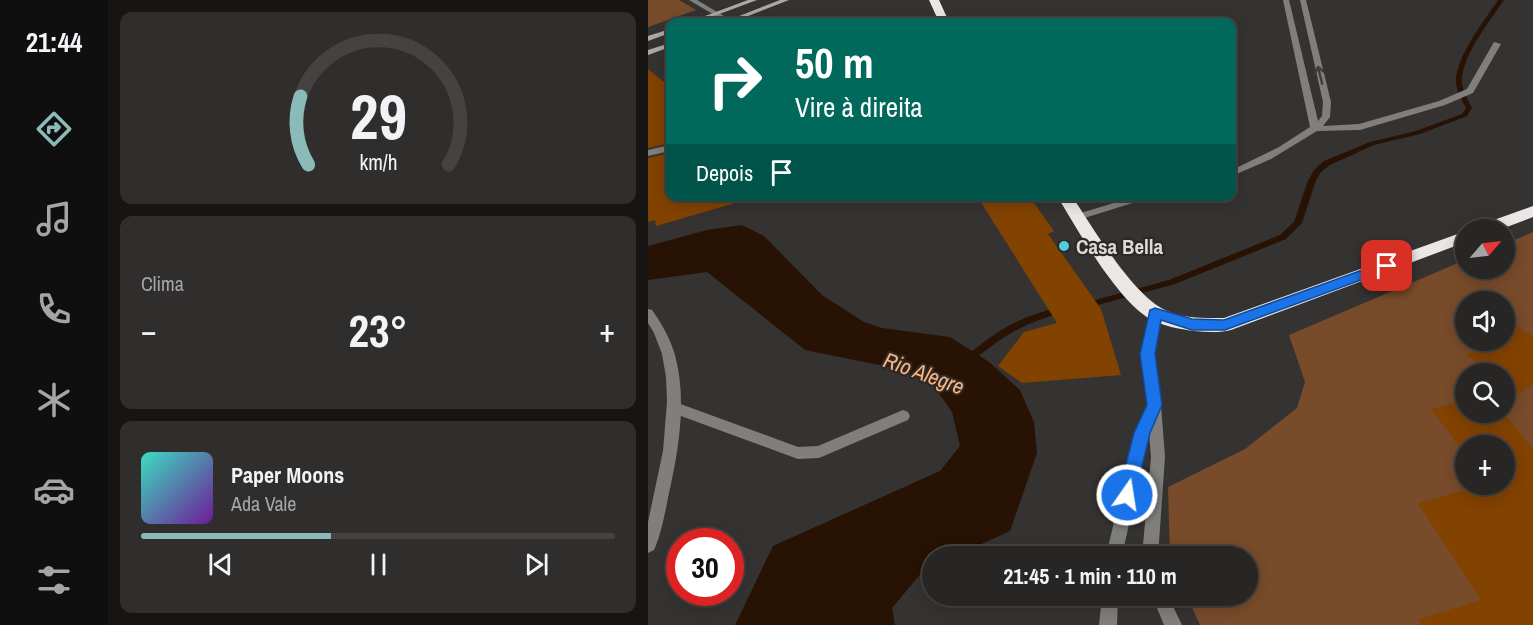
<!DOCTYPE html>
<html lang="pt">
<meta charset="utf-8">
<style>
body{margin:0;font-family:"Archivo Narrow",sans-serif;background:#302e2d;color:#f1f3f6;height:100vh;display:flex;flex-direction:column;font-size:22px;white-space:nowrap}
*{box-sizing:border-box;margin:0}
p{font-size:20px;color:#a5a5a7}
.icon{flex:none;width:33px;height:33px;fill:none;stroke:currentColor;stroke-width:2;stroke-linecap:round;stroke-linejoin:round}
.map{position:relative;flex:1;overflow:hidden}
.sheet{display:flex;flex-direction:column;gap:12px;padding:12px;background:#161514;width:540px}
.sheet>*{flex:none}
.banner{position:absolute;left:18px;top:18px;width:570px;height:183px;border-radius:12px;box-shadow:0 3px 15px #0003,0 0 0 2px #444342;background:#00695c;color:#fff;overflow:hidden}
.needle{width:39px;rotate:62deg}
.fabs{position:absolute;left:807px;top:219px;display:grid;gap:12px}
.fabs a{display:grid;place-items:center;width:60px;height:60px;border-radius:50%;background:#282625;box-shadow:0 3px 15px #0003,0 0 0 2px #444342;font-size:30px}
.speed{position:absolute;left:18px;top:528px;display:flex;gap:12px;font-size:30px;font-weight:700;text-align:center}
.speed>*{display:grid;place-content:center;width:78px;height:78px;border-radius:50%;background:#282625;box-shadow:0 3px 15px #0003,0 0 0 2px #444342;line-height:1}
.speed .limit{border:9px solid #d22;background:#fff;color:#111}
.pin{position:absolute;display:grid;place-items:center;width:51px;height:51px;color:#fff;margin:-26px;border-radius:12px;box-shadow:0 3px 9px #0006}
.me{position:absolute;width:66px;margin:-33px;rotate:13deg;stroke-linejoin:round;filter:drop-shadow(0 0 4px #0008)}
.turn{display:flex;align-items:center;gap:21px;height:126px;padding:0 30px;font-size:27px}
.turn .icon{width:78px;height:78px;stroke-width:2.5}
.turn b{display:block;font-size:42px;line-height:51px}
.then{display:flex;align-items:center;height:57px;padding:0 30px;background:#0003;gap:12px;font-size:22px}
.big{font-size:45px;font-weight:700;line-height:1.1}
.sheet .widget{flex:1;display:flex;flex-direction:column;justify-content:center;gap:9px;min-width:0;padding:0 21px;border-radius:12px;background:#302e2d}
.sheet .dial{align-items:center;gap:0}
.dial svg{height:156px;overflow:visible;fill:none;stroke:#444342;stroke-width:7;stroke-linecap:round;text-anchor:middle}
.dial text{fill:#f1f3f6;stroke:none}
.song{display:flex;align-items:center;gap:18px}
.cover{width:72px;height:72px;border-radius:9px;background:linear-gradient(135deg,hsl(170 70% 55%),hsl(280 70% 35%))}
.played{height:6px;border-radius:3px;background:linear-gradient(90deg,#8bbbb9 40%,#444342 40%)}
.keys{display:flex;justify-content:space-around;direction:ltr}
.heat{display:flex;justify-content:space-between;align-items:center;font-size:33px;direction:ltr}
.trip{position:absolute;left:274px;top:546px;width:336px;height:60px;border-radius:30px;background:#282625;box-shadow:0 3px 15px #0003,0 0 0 2px #444342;font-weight:700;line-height:60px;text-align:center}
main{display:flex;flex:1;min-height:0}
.tabs{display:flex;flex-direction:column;width:108px;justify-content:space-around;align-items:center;background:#100f0f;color:#a5a5a7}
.tabs .icon{width:42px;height:42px}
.tabs .on{color:#8bbbb9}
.tabs b{font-size:27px;color:#f1f3f6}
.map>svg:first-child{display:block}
.green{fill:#784b2a;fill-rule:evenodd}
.water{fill:#271203}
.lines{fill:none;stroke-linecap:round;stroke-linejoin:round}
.stream{fill:#271203;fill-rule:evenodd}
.building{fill:#824200}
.lane{fill:#807f7e;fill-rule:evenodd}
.street{fill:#807f7e;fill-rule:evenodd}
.secondary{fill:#aba9a8;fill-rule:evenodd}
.highway{fill:#eae7e6;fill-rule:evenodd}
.oneway{stroke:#403e3d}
.route{fill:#1a73e8;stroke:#114b97;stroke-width:1.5}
.poi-dot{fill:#52cbda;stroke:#2b2927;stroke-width:2}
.labels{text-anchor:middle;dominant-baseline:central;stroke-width:4.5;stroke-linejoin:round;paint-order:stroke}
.poi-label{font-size:21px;font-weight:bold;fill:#dcdbda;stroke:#2b2927;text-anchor:start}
.water-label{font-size:22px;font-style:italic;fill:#feb27c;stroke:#2b2927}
</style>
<main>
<nav class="tabs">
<b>21:44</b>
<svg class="icon on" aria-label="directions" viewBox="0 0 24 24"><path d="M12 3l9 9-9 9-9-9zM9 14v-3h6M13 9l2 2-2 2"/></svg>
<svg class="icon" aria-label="music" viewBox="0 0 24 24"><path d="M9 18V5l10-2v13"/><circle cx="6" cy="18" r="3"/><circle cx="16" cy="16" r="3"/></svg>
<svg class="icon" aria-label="phone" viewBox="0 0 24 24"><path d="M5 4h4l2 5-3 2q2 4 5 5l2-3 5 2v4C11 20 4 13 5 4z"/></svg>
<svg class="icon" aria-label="climate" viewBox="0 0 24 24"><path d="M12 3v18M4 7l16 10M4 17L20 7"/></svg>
<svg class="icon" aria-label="car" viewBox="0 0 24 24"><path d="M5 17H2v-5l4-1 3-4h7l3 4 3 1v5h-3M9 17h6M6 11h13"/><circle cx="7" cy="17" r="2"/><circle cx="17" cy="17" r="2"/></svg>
<svg class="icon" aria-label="filters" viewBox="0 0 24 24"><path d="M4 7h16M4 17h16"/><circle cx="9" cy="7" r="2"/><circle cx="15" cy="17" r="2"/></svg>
</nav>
<section class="sheet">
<div class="widget dial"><svg viewBox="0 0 100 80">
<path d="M14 69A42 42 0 1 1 86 69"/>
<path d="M14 69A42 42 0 0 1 10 34" stroke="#8bbbb9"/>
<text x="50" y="56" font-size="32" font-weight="700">29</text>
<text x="50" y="72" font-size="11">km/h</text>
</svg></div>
<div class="widget"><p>Clima</p>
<div class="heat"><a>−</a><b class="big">23°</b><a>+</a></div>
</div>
<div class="widget">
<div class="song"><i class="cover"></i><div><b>Paper Moons</b><p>Ada Vale</p></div></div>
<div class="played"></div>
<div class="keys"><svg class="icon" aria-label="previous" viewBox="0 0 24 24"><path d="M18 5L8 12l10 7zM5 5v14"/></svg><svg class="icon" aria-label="pause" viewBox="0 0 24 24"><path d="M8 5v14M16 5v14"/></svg><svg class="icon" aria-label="next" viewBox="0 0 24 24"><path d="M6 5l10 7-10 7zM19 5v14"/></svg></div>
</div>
</section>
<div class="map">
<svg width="885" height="625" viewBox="0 0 885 625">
<rect width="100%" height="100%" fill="#353331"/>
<!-- green -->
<path class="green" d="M0 0H31L48 10 0 27Z
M885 232V625H552L539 596H600V556H522L520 487 597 449 649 408 657 382 641 335 817 260 818 268H856L857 244ZM818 302H856V340H818ZM818 374H856V412H818ZM818 446H856V484H818Z"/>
<!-- water -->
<path class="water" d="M94 225 116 236 174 295 216 322 234 328 302 337 341 362 372 390 386 422 389 453 362 531 307 556H285V567L274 572 244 608 247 625H87L125 546 292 471 312 446 304 412 286 386 251 369 157 350 59 272 0 280V246L59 230Z"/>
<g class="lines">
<!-- stream -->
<path class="stream" d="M850 0H856C842 21 814 55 814 81 814 91 820 100 824 108L819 116 772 134 726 145 682 165 672 173 667 183 654 223 638 239 527 284 439 308 436 307 435 305 436 303 521 280 632 235 646 222 659 183 666 170 676 161 722 142 768 131 814 114 818 108C814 100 808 91 808 82 807 58 837 20 850 0Z
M413 307 417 310 416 312C385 321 366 329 341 348 334 353 328 357 324 365H318L316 362C320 353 328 348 336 342 359 324 384 313 413 307Z"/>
</g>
<!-- building -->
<path class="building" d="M0 69 22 87V143L0 148Z
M22 153V196H86L87 203 8 226 7 220 0 222V158Z
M329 196H381L406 231 400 234 453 309 473 375 374 383 350 366 376 332 409 323Z
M856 317 885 337V383L856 405V390L864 388 856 383V374H844L819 355 840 340H856Z
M818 400V412H855L885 449V625H772L771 619 833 600 770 503 840 484H856V446H818V455L783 409Z"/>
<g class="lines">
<!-- lane -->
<path class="lane" d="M27 402 150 447 170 446 255 410 260 412 262 416 260 420 171 458 150 459 22 412 20 408 22 404Z"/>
<!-- street -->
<path class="street" d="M41 0H49L86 22H78Z
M635 0H641L670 121 674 116 675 102 652 0H658L683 102 682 117 675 126 711 124 791 101 819 89 846 42 853 44 825 93 797 105 712 130 669 131 623 159 584 176V170L631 147 662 127Z
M22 145V151L0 156V150Z
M489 196H507L430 220 425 217 426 215Z
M0 309 4 310C14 324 22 338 27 355 39 400 31 448 21 493 17 512 14 532 6 550L0 553V522L15 451 19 402 18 377 14 354 6 333 0 323Z
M507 309 513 313 505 354 513 405 517 457 510 556H494L503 457 501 433 474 556H458L487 433 499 406 493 354 501 313Z
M454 596H470L469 625H451Z
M504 596H520L534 625H516Z"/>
<!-- secondary -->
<path class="secondary" d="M100 0H109L50 22H41Z
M132 0H141L85 22H76Z
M22 29V33L0 41V36Z
M22 43V47L0 55V50Z"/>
<!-- highway -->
<path class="highway" d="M281 0H291L301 22H291Z
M409 196H424C444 227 485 295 517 310 535 319 557 318 576 318L818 231V242L583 330C572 333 559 332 546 331 532 329 514 326 502 319 468 299 430 230 409 196Z
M885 206V217L851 230H827L829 226Z"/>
</g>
<!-- one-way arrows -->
<defs><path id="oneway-shaft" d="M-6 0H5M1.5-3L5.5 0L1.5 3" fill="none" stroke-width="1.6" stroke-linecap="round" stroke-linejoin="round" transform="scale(1.5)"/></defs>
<use class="oneway" href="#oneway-shaft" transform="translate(672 75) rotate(-104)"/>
<!-- route -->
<path class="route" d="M739 261 743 263 745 266 743 269 577 330H544L513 320 507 354 514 405 502 433 487 495 485 500 479 502 473 500 470 495 486 433 499 405 492 354 502 310 507 308 544 319 576 320Z"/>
<!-- markers -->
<circle class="poi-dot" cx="416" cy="246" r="6"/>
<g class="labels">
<!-- poi labels -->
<g class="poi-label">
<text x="428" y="246">Casa Bella</text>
</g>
<!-- water labels -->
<g class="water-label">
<text transform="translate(276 373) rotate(20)">Rio Alegre</text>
</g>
</g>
</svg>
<div class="fabs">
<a><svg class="needle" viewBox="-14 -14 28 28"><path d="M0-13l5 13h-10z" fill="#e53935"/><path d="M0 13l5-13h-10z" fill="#a5a5a7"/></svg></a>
<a><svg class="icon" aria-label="sound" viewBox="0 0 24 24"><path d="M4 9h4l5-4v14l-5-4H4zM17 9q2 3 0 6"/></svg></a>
<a><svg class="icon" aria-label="search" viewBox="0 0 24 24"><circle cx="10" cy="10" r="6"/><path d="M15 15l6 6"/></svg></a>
<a>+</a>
</div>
<div class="speed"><div class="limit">30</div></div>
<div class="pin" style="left:739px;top:266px;background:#d93025"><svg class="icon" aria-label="arrive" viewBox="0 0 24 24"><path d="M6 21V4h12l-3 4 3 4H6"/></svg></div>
<svg class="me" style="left:479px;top:495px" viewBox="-20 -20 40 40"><circle r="17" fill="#1a73e8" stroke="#fff" stroke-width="3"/><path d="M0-11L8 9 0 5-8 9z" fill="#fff"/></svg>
<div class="trip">21:45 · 1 min · 110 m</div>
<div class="banner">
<div class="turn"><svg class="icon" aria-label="right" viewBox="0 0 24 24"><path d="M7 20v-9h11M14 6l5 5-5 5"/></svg><div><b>50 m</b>Vire à direita</div></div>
<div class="then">Depois<svg class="icon" aria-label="arrive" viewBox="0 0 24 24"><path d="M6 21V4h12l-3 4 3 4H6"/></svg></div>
</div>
</div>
</main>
